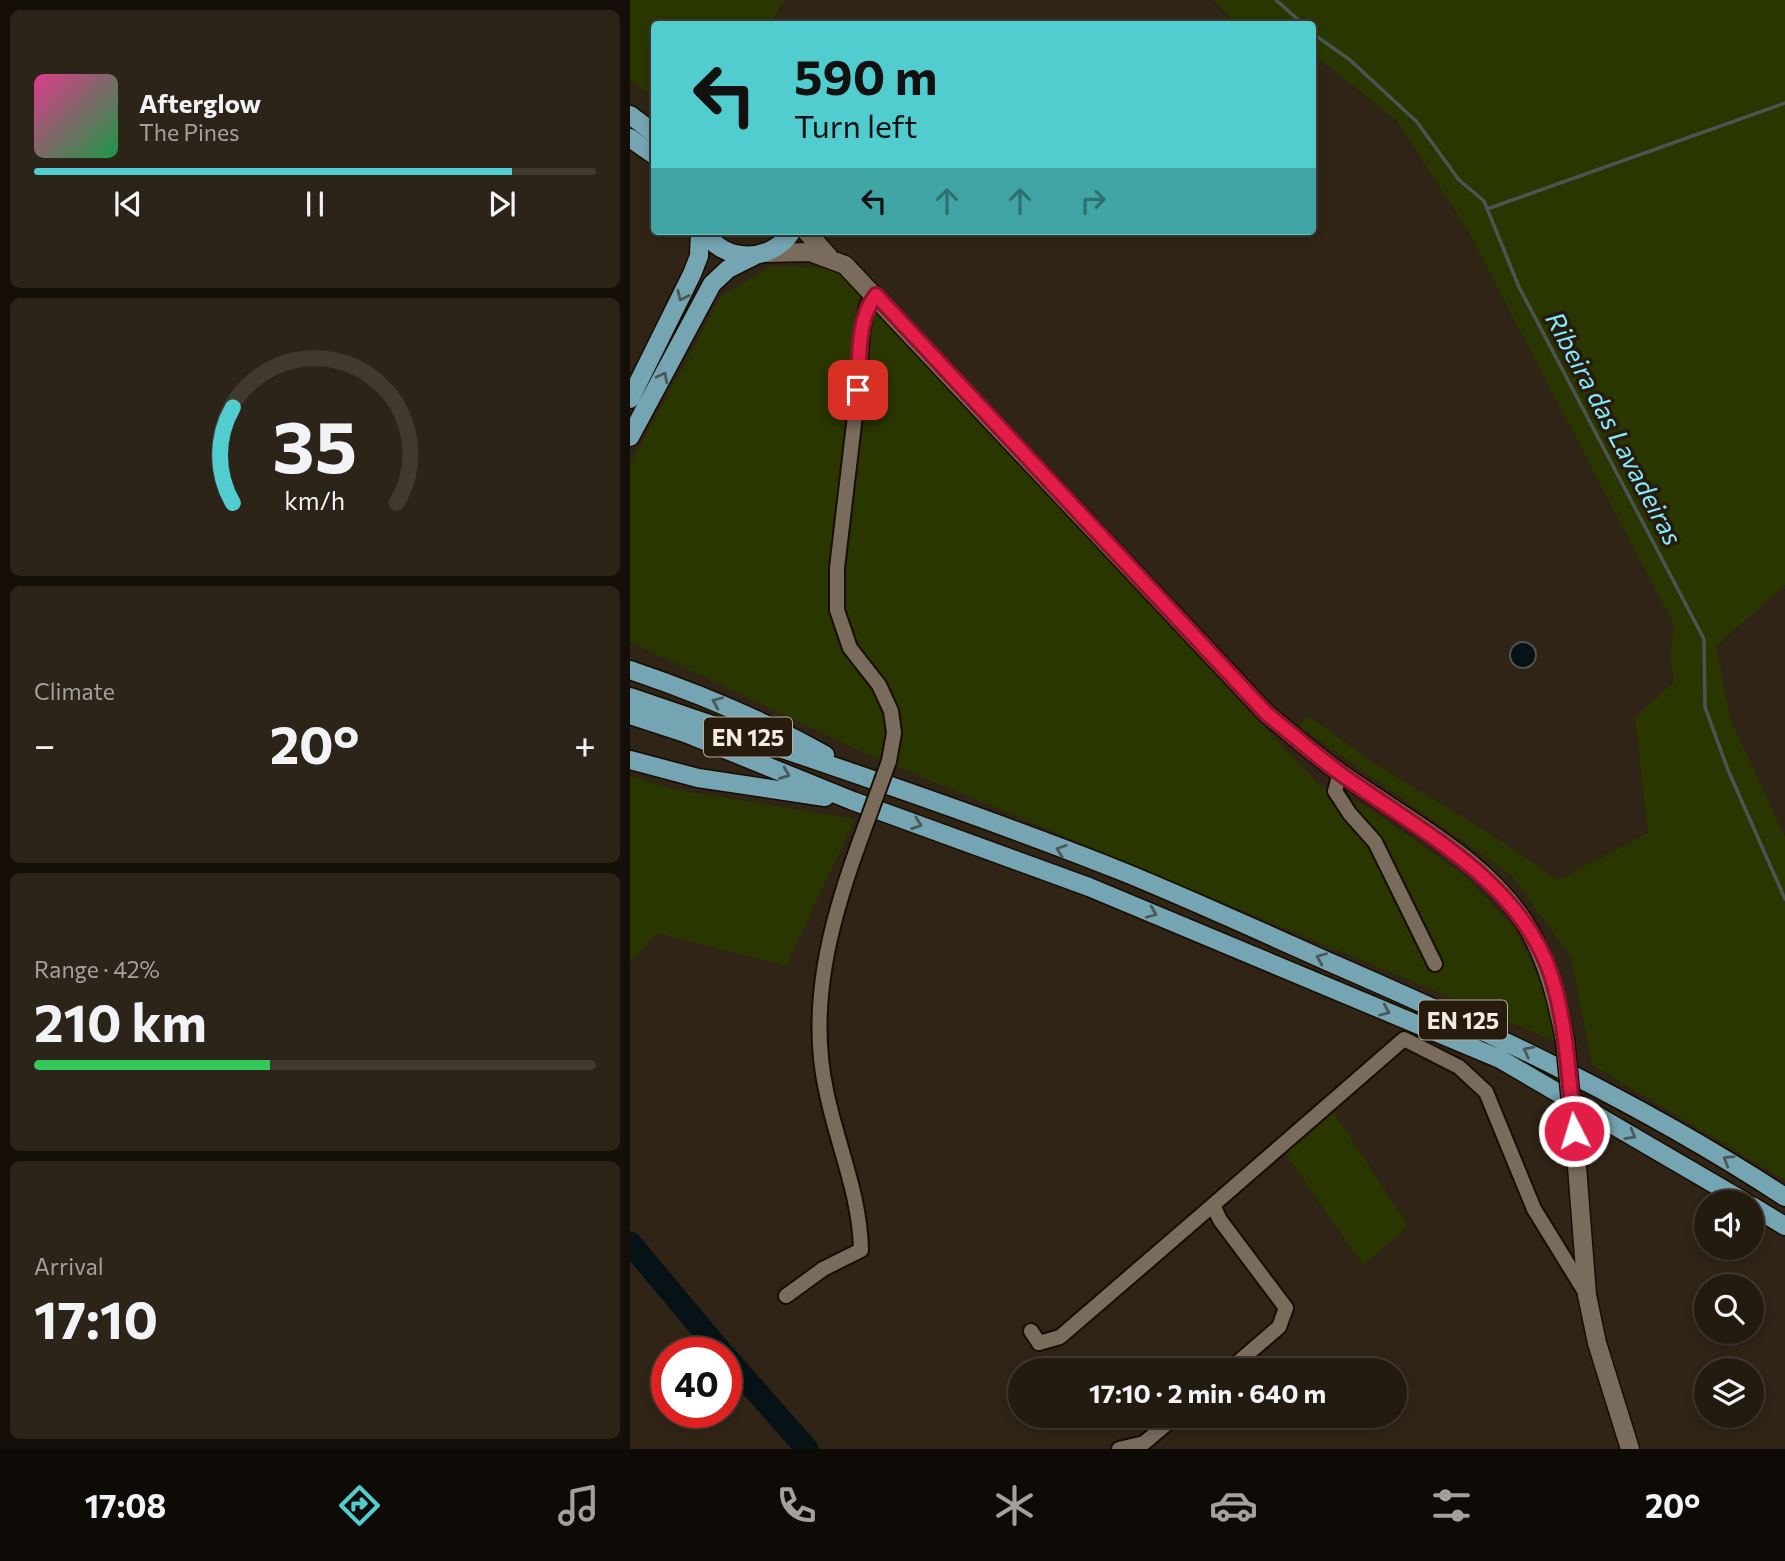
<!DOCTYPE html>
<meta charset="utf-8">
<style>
body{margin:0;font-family:Commissioner,sans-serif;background:#2c2419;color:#f1f3f6;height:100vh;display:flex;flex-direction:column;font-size:26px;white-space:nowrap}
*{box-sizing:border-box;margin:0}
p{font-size:23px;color:#a3a19f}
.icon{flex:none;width:38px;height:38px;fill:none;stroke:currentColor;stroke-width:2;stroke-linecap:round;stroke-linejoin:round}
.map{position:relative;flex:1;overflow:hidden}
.sheet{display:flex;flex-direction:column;gap:10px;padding:10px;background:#140f09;width:630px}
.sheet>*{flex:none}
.guide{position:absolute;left:21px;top:21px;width:665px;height:214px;border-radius:7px;box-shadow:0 4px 10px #0003,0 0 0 2px #413930;background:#52cdcf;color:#111;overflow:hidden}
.fabs{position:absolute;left:1064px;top:1190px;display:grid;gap:14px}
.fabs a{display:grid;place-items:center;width:70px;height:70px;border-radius:50%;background:#241b10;box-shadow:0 4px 10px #0003,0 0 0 2px #413930;font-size:35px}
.speed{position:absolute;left:21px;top:1337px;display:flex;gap:14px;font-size:35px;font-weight:700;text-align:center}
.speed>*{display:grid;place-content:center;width:91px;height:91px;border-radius:50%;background:#241b10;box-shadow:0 4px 10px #0003,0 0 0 2px #413930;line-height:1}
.speed .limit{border:10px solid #d22;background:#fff;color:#111}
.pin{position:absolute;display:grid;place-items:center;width:60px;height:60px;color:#fff;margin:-30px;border-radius:14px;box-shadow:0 4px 10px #0006}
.me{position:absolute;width:77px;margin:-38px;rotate:355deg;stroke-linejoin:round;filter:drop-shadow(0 0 5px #0008)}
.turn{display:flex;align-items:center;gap:24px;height:147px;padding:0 28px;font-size:32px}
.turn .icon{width:91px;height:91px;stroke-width:2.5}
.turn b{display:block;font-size:49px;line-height:60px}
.lanes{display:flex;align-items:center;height:66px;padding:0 28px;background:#0003;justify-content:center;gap:35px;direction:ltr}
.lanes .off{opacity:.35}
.big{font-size:52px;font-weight:700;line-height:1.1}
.sheet .tile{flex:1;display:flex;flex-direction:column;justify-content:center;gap:10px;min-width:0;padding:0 24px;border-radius:10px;background:#2c2419}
.sheet .dial{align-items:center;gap:0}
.dial svg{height:182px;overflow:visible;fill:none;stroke:#413930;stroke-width:7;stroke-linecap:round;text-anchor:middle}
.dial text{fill:#f1f3f6;stroke:none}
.song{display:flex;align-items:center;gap:21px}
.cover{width:84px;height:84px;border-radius:10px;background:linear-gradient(135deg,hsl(330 70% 55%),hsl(140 70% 35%))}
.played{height:7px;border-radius:4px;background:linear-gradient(90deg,#52cdcf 85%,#413930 85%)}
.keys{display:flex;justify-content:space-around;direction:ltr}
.heat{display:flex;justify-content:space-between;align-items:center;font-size:38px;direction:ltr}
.charge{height:10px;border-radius:5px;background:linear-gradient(90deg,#34c759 42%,#413930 0)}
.trip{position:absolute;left:378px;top:1358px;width:399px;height:70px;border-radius:35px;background:#241b10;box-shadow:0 4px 10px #0003,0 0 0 2px #413930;font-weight:700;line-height:70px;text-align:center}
.tabs{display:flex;height:112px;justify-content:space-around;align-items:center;background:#0e0b06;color:#a3a19f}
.tabs .icon{width:49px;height:49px}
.tabs .selected{color:#52cdcf}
.tabs b{font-size:32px;color:#f1f3f6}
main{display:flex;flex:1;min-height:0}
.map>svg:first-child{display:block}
.green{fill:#2a3600}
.water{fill:#061215;stroke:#4d5352;stroke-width:2}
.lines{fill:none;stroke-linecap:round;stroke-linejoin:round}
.stream{stroke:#4d5352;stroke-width:3.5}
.river{stroke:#061215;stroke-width:23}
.minor-casing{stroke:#180d02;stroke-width:18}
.tertiary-casing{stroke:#180d02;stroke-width:21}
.primary-casing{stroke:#180d02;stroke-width:21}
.minor{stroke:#7a6c5c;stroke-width:14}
.tertiary{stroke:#7a6c5c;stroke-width:18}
.primary{stroke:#75a4b3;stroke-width:18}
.minor-bridge-casing{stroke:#180d02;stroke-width:18;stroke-linecap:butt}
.tertiary-bridge-casing{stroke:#180d02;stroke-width:21;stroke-linecap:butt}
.minor-bridge{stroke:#7a6c5c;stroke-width:14}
.tertiary-bridge{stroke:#7a6c5c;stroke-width:18}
.oneway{stroke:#4a5958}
.route-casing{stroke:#92132f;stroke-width:18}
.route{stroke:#e11d48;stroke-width:12}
.labels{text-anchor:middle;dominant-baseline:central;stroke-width:7;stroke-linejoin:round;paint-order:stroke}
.shield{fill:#261b0d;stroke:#b6ada2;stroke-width:2}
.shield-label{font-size:23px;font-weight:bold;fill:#f3ebe2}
.water-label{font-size:26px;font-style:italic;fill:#84eafe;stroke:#261b0d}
</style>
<main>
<section class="sheet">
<div class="tile">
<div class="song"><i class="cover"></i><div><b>Afterglow</b><p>The Pines</p></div></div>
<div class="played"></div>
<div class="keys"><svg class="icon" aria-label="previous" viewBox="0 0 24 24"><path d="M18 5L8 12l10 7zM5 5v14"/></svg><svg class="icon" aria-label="pause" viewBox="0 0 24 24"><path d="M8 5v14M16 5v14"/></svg><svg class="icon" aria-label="next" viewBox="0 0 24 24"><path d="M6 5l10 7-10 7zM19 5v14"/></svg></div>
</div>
<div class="tile dial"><svg viewBox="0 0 100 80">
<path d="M14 69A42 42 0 1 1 86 69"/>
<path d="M14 69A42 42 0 0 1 14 27" stroke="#52cdcf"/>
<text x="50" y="56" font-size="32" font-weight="700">35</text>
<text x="50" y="72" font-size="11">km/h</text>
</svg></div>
<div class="tile"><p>Climate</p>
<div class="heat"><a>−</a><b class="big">20°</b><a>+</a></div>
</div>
<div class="tile"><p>Range · 42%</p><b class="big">210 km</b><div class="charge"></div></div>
<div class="tile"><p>Arrival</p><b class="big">17:10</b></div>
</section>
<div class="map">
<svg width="1155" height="1449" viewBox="0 0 1155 1449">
<rect width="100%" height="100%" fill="#302416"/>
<!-- green -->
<path class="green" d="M0 0H155L139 24H24V97L0 80Z
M583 0H1155V585L1086 646 1100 718 1155 837V1180L962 1065 941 957 881 875 669 726 679 716 744 763 865 837 928 880 1018 833 1005 717 1044 682 1040 656 1044 625 838 231 767 121 690 60 683 68 682 24H606Z
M141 266 204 268 688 784 739 808 834 875 885 928 912 986 925 1041 230 751 0 642V464L92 295Z
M0 776 48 790 225 819 156 966 27 933 0 962Z
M701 1108 778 1226 733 1265 655 1153Z"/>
<!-- water -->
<path class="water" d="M880 655a13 13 0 1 1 26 0a13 13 0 1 1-26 0Z"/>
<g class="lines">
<!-- stream -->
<path class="stream" d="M646 0 673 24
M682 33 720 60 787 122 829 180 854 201 889 287 1074 639 1075 707 1098 770 1155 899
M857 209 1155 103"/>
<!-- river -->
<path class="river" d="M0 1243 92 1353
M96 1357 177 1449"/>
<!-- minor casing -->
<g class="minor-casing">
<path id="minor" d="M246 295 237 306 232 332 228 390 207 568V610L220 648 249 685 261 711 264 733 259 761
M710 773 705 791 720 814 745 842 805 964
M156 1296 193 1269 231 1250C230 1194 207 1145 196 1090 178 1007 200 923 228 846
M401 1331 409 1343 430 1337 583 1205
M599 1370 649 1327 656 1308 590 1220 583 1205 774 1039 829 1067 856 1092 904 1209 955 1292
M489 1449 514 1443 546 1416"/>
</g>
<!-- tertiary casing -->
<g class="tertiary-casing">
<path id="tertiary" d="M176 231 199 257
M136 253 180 252 215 265 637 714C663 735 688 758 716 777 778 821 860 862 899 930 919 965 927 1001 935 1040
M946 1154 957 1295 967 1343 1000 1449"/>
</g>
<!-- primary casing -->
<g class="primary-casing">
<path id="primary" d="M0 115 24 133
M0 138 24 155
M74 231C94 264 142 263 162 231
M0 399 62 274 69 256 70 231
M0 437 82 284 98 269 124 256
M0 670C68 693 133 720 195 755
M0 697C166 754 333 808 496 873 564 901 632 932 699 962 858 1031 1010 1102 1155 1197
M0 715 55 733 223 801 459 887 870 1059 1115 1202
M0 760 68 778 195 797
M1122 1206 1155 1226"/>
</g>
<!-- minor -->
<use href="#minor" class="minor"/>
<!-- tertiary -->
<use href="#tertiary" class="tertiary"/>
<!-- primary -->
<use href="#primary" class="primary"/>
<!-- minor-bridge casing -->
<g class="minor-bridge-casing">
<path id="minor-bridge" d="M228 846 259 761"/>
</g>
<!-- tertiary-bridge casing -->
<g class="tertiary-bridge-casing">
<path id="tertiary-bridge" d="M935 1040 946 1154"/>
</g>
<!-- minor-bridge -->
<use href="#minor-bridge" class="minor-bridge"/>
<!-- tertiary-bridge -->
<use href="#tertiary-bridge" class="tertiary-bridge"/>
</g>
<!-- one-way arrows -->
<defs><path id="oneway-chevron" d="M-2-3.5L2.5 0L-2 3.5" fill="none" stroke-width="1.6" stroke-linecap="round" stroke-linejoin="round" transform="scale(1.75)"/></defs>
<g class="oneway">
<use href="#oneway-chevron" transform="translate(52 296) rotate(115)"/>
<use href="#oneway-chevron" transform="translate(33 377) rotate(-63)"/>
<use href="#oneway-chevron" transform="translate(87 702) rotate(-157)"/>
<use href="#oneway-chevron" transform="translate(155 774) rotate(22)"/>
<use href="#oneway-chevron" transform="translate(287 824) rotate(20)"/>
<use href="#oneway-chevron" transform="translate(431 850) rotate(-160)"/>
<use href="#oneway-chevron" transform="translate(522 913) rotate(23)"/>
<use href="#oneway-chevron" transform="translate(691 958) rotate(-157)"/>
<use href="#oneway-chevron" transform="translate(755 1011) rotate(23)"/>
<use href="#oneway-chevron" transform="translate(898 1051) rotate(-153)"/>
<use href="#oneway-chevron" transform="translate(1001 1135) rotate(30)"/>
<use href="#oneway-chevron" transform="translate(1098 1160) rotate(-148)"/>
</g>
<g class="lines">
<!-- route casing -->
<g class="route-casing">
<path id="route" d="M228 390C230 359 226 320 246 295L637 714C662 734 686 756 711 774 789 831 891 880 922 978 937 1027 939 1080 944 1131"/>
</g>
<!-- route -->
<use href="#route" class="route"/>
</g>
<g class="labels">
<!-- shield labels -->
<g class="shield">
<rect x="74" y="717.5" width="88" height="39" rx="5"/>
<rect x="789" y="1000.5" width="88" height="39" rx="5"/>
</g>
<g class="shield-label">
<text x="118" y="737">EN 125</text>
<text x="833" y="1020">EN 125</text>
</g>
<!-- water labels -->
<g class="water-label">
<text transform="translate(985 428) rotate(62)">Ribeira das Lavadeiras</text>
</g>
</g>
</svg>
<div class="fabs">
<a><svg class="icon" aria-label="sound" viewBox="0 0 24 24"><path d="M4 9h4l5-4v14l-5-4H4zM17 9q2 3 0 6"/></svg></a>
<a><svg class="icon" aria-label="search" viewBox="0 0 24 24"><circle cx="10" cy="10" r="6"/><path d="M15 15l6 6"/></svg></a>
<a><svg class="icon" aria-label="layers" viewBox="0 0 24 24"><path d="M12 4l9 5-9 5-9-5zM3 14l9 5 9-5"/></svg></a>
</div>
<div class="speed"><div class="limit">40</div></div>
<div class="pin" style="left:228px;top:390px;background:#d93025"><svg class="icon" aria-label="arrive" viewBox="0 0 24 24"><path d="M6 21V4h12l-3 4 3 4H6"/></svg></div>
<svg class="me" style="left:944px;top:1131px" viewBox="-20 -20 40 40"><circle r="17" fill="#e11d48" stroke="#fff" stroke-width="3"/><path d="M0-11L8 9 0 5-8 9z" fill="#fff"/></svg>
<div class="trip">17:10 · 2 min · 640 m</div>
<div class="guide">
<div class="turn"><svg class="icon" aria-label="left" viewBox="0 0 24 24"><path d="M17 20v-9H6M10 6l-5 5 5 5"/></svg><div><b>590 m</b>Turn left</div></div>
<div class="lanes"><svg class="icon" aria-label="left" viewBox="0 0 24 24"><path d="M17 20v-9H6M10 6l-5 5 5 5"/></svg><svg class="icon off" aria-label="ahead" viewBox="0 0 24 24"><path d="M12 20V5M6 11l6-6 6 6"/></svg><svg class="icon off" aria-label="ahead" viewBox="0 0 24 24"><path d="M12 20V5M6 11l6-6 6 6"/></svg><svg class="icon off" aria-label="right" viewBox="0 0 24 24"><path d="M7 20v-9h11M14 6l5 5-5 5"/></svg></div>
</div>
</div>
</main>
<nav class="tabs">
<b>17:08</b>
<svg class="icon selected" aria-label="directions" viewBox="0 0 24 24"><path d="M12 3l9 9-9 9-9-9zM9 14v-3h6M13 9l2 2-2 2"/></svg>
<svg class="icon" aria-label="music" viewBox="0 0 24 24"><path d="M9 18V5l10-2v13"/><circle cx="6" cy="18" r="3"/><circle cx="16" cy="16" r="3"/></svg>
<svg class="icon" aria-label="phone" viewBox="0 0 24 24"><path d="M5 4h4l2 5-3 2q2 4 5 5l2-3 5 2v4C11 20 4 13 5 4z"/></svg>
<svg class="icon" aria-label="climate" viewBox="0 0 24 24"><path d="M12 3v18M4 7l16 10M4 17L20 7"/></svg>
<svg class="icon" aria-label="car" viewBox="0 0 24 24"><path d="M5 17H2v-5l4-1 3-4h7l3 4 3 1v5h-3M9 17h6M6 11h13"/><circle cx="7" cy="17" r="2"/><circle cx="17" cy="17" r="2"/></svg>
<svg class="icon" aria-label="filters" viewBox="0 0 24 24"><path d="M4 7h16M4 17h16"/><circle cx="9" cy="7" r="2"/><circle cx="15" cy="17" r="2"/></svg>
<b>20°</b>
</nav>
